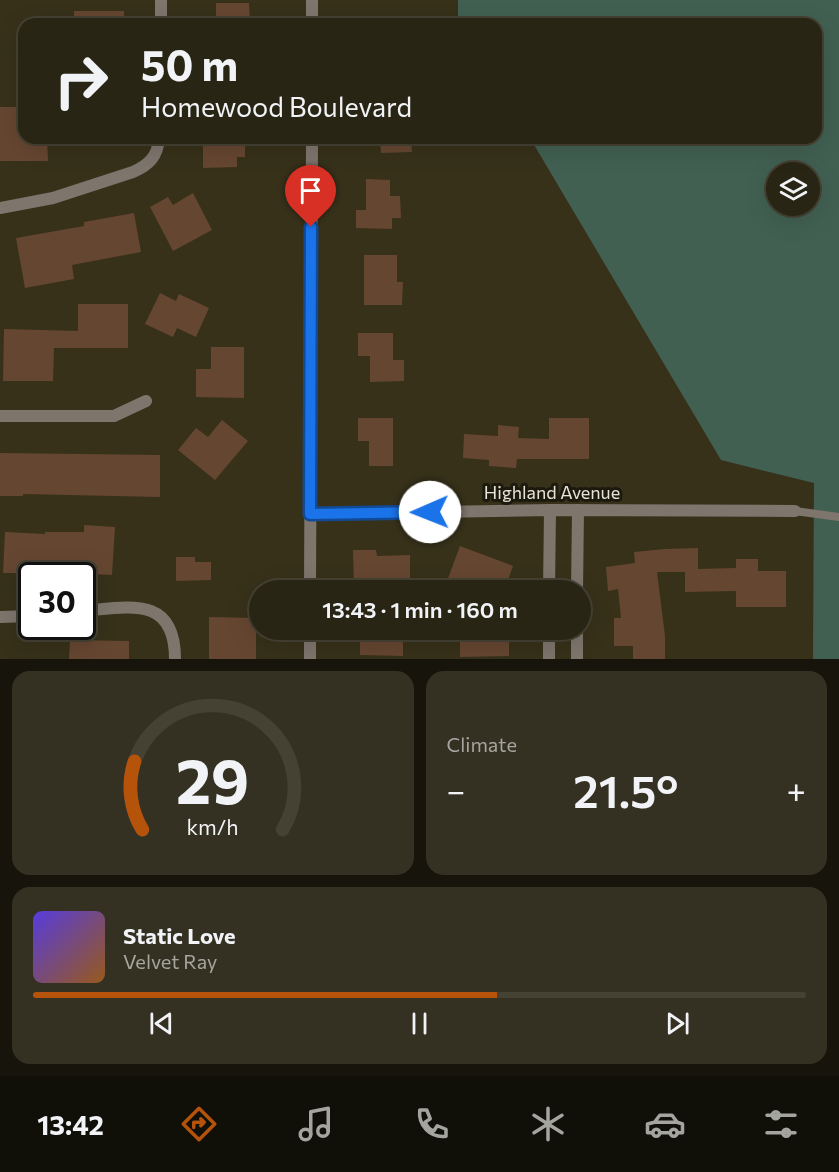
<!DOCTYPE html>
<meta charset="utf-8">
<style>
body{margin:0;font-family:Commissioner,sans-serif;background:#353122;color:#f1f3f6;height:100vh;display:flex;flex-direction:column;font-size:22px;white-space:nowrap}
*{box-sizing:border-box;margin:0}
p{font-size:20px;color:#a5a5a0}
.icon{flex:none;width:33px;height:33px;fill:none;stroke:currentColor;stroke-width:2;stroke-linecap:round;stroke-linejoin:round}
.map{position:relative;height:659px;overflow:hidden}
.sheet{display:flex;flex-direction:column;gap:12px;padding:12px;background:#17140b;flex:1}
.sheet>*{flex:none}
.hud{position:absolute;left:18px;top:18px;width:804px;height:126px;border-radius:18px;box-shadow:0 6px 24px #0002,0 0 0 2px #454234;background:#292514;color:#f1f3f6;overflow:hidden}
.tools{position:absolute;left:766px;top:162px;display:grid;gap:12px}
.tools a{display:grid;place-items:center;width:54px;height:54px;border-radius:50%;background:#292514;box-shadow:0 6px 24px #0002,0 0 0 2px #454234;font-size:30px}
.speed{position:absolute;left:18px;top:562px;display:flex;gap:12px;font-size:30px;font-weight:700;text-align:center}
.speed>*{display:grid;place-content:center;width:78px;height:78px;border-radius:50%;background:#292514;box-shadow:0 6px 24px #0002,0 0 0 2px #454234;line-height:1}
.speed .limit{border:3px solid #111;border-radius:9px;background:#fff;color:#111}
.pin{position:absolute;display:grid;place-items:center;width:51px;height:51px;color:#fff;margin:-62px -26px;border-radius:50% 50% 50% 0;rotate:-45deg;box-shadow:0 0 6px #0007}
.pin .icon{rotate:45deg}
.me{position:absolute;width:66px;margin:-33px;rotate:269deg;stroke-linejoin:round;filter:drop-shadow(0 0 4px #0008)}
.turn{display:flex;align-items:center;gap:21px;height:126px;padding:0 24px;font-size:27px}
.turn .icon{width:78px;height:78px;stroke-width:2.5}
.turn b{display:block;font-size:42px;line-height:51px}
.big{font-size:45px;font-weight:600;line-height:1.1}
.sheet .widget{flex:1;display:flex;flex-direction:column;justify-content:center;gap:9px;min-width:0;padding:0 21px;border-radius:18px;background:#353122}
.sheet .dial{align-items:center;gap:0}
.dial svg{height:156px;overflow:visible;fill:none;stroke:#454234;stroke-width:7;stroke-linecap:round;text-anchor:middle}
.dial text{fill:#f1f3f6;stroke:none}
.song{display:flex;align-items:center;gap:18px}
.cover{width:72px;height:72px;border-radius:9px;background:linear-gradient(135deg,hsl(250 70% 55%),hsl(30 70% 35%))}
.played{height:6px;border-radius:3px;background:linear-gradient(90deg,#b45309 60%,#454234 60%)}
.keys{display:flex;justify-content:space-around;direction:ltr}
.heat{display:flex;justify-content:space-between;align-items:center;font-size:33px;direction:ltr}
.sheet .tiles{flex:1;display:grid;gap:12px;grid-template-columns:1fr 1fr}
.widget:last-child{grid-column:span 2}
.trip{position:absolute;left:249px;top:580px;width:342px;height:60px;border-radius:30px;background:#292514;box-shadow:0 6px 24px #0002,0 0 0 2px #454234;font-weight:600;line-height:60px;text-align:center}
.tabs{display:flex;height:96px;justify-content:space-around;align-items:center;background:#100f08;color:#a5a5a0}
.tabs .icon{width:42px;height:42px}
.tabs .on{color:#b45309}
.tabs b{font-size:27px;color:#f1f3f6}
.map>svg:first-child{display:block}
.green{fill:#416052;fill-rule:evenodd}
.building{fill:#654631}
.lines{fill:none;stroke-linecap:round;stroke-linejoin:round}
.service{stroke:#7e756d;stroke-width:8}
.minor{stroke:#7e756d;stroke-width:12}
.tertiary{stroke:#7e756d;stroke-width:12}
.route-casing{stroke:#114b97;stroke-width:15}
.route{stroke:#1a73e8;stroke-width:10}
.labels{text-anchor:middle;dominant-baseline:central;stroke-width:6;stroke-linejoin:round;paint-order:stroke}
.street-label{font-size:18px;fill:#e7e3d5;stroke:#1c190f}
</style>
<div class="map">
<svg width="839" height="659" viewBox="0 0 839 659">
<rect width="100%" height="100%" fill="#37311a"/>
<!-- green -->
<path class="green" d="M458 0H839V659H813L814 483 721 460 530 138H816V24H463L458 16ZM777 172H810V206H777Z"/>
<!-- building -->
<path class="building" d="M216 3H249L250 24H216Z
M74 11H124V24H74Z
M0 107H23L24 138H47L48 161H0Z
M214 138H245V157H237V167L203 168V142H214Z
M380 138H411L412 152 381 153Z
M366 179 390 180V196H400L401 218H392V229L356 228V210H366Z
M193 193 212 230 173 251 150 207 168 197 173 205Z
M134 213 141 252 72 265 74 279 25 288 16 238 84 226V222Z
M364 255H397V282H403L402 305H364Z
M160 293 176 301 179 294 209 308 196 337 177 328 173 337 145 324Z
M78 304H128V348H54L53 381H3L4 329 78 331Z
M358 333H393V360H404V381L370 382V356H358Z
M211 347H244V398L196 397V369H211Z
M358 418H393V466H369V441H358Z
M549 418H589V459H517L516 468 489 466V460L463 458 464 434 498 436V425L519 427 518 438 549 439Z
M222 420 248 441 215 480 178 450 196 428 208 437Z
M0 453 160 455V497L23 494V496H0Z
M84 525 115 527 112 575 75 573V576H32V590H18V573H3L5 532 45 534V532H84Z
M460 546 513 566 504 591H474L447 581Z
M698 548V569L736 568V559H758V571H786V607H736V591L685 592V572H657L665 636V659H633V646H614V618H621L618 589 608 591 606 567 635 563 634 552 665 549Z
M353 550H376L377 556 410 555V586H400V591H354Z
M176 557H195V562H211V580L176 581Z
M209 617 256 618V659H209Z
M360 630H403V656L360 655Z
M460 630H494V635H509V656L460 657Z
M70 640 129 641V659H69Z"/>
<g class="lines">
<!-- service -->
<path class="service" d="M795 511 839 517"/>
<!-- minor -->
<path class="minor" d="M161 24V0
M0 208 53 198 133 172C149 165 158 156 159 138
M0 416H114L146 401
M310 514 550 510 795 511
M549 591 550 510
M577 591 578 510
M82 611C129 607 175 595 175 659
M0 617 32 616
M549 659V630
M577 659V630"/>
<!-- tertiary -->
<path class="tertiary" d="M312 24V0
M310 591 312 138
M310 630V659"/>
</g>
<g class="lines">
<!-- route casing -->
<g class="route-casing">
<path id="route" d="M311 227 310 514 430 512"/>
</g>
<!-- route -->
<use href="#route" class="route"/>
</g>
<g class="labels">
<!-- street labels -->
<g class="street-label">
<text x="552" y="492">Highland Avenue</text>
</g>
</g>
</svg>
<div class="tools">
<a><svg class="icon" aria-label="layers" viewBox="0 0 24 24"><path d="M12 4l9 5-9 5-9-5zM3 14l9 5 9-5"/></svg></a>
</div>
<div class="speed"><div class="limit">30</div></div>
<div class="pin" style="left:311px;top:227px;background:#d93025"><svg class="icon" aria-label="arrive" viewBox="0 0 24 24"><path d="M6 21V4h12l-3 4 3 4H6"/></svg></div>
<svg class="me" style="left:430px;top:512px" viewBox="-20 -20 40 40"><circle r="19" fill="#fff"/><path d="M0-13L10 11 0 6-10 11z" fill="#1a73e8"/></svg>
<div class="trip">13:43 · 1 min · 160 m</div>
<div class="hud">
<div class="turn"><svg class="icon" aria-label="right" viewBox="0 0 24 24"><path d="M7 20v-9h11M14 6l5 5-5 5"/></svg><div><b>50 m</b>Homewood Boulevard</div></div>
</div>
</div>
<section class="sheet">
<div class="tiles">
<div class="widget dial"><svg viewBox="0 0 100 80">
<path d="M14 69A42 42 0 1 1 86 69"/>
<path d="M14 69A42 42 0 0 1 10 34" stroke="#b45309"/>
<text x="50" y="56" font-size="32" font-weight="700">29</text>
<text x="50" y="72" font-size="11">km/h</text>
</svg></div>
<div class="widget"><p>Climate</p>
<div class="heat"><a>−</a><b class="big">21.5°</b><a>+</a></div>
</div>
<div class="widget">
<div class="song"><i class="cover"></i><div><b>Static Love</b><p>Velvet Ray</p></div></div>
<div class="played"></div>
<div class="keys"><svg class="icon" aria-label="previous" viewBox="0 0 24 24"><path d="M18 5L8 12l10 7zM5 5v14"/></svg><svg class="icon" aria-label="pause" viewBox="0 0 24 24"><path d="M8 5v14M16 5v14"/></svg><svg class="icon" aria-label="next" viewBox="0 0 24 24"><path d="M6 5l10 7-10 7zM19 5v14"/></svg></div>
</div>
</div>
</section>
<nav class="tabs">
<b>13:42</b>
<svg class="icon on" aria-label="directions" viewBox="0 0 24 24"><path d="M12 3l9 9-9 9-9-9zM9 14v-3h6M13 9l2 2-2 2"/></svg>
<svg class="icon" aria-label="music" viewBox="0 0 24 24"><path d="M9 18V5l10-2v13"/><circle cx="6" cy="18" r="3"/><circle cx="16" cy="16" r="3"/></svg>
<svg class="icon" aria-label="phone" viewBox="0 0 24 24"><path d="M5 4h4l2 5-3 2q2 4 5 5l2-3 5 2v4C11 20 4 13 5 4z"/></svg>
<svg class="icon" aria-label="climate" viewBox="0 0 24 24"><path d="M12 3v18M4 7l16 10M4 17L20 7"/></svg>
<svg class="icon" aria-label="car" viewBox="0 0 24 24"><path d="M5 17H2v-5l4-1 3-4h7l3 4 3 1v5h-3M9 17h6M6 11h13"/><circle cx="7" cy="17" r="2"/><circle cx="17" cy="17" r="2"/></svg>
<svg class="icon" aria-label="filters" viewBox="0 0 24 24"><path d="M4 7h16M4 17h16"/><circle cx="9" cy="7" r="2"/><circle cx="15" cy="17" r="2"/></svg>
</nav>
